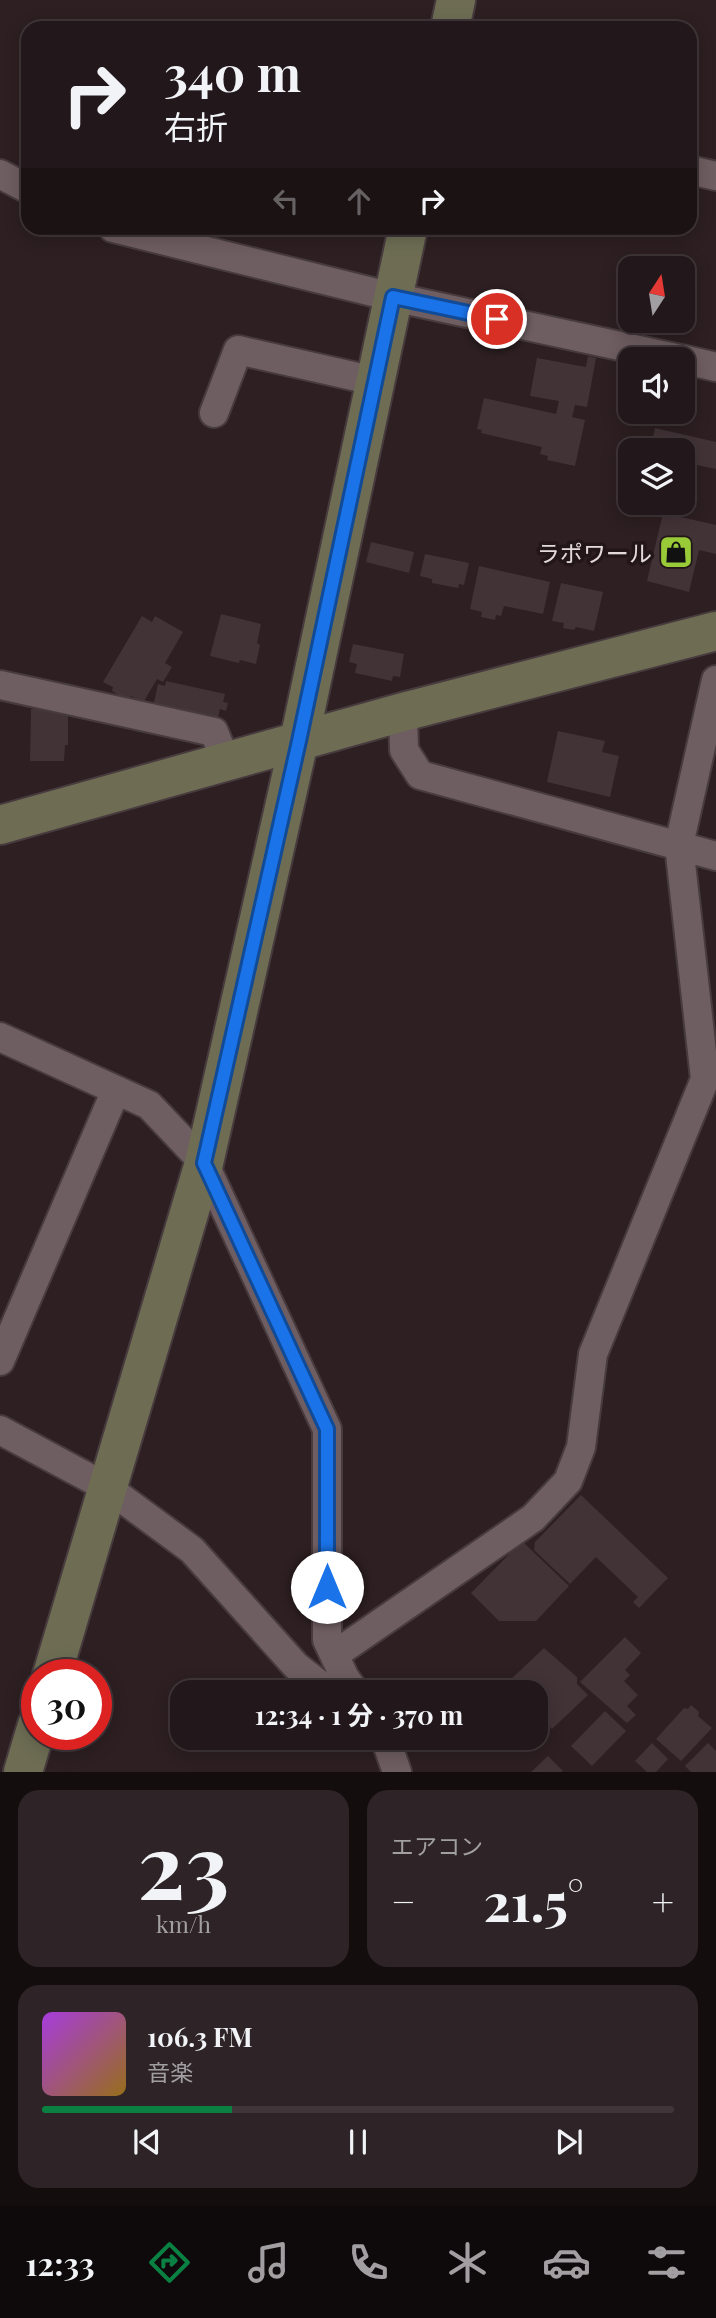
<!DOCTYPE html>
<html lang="ja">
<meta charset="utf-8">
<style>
body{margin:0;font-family:"Playfair Display","Noto Sans JP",serif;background:#2e2427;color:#f1f3f6;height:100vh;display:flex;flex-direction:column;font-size:26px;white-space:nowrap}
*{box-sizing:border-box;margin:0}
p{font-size:23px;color:#a29fa2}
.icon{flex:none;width:38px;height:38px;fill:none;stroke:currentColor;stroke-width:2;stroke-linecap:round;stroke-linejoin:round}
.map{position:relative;height:1772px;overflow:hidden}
.details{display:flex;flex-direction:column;gap:18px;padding:18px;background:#130d0e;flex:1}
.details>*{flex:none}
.top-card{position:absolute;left:21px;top:21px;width:676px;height:214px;border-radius:21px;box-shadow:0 4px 18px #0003,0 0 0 2px #3f3639;background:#22171a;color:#f1f3f6;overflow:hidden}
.needle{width:46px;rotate:12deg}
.buttons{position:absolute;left:618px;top:256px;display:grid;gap:14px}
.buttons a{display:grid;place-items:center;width:77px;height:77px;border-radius:14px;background:#22171a;box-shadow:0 4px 18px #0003,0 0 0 2px #3f3639;font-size:35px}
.speed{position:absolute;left:21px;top:1659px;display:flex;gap:14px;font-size:35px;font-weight:700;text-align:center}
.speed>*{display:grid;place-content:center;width:91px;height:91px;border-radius:50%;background:#22171a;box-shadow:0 4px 18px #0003,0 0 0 2px #3f3639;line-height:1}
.speed .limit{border:10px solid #d22;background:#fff;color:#111}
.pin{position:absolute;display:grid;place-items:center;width:60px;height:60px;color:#fff;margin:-30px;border:4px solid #fff;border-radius:50%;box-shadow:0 2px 7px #0007}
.me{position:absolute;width:77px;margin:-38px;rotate:0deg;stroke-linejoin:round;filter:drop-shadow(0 0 5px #0008)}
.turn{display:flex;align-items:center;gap:24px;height:147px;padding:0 28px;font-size:32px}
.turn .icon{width:91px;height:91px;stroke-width:2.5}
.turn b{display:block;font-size:49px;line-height:60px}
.lanes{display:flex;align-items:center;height:66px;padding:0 28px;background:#0003;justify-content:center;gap:35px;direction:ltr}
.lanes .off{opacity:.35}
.big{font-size:52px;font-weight:700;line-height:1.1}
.details .widget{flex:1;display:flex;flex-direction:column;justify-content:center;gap:10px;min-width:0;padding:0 24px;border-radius:21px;background:#2e2427}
.details .dial{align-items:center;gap:0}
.dial b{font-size:91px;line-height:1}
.song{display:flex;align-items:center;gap:21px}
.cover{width:84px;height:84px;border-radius:10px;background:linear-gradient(135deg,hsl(280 70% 55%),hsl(40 70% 35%))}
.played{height:7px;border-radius:4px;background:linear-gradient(90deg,#0b8043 30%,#3f3639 30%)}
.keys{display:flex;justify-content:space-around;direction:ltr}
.heat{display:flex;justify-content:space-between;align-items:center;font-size:38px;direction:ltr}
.details .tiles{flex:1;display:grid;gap:18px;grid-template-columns:1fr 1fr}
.widget:last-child{grid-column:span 2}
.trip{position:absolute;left:170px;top:1680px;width:378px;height:70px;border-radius:21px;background:#22171a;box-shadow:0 4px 18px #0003,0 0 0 2px #3f3639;font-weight:700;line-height:70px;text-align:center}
.menu{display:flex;height:112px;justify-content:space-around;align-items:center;background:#0e090a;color:#a29fa2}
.menu .icon{width:49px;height:49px}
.menu .on{color:#0b8043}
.menu b{font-size:32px;color:#f1f3f6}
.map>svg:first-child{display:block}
.building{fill:#423337}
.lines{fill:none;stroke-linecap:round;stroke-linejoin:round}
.street-casing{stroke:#473b3e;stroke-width:32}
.secondary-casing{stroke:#473b3e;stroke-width:42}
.street{stroke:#6e5d61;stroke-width:28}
.secondary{stroke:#6e6d54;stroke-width:38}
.route-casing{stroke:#114b97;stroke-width:18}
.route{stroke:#1a73e8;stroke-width:12}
.labels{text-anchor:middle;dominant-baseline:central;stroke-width:7;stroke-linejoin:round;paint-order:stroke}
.poi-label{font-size:23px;fill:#e4dadc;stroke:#231619;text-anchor:end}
</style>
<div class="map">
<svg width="716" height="1772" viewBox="0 0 716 1772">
<rect width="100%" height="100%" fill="#2d1f22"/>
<!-- building -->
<path class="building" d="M588 356 596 358 587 407 575 405 572 417 585 420 575 466 547 460 548 456 540 454 542 447 481 433 482 430 477 429 484 398 556 414 559 401 530 396 537 358 586 367Z
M655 428 716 442V469L682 462V450H650Z
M663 513 716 525V554L699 550 689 592 647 581Z
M371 542 414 552 409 573 366 562Z
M425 554 469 563 464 585 459 584 458 588 432 583V579L420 576Z
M479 566 550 582 543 614 504 606 501 616 496 615 495 620 481 617 482 612 470 609Z
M561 583 603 592 594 631 576 627 574 630 563 628 564 623 552 621Z
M221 614 261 624 257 643 260 645 256 664 240 660 239 663 210 656Z
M142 616 152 622 155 616 183 632 165 663 172 667 163 682 157 679 143 703 131 696 128 701 112 691 113 687 103 682Z
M353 644 404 654 400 677 393 676 392 681 355 673 357 664 349 662Z
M166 681 225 694 223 702 228 703 226 711 220 709 217 721 153 707 158 684 165 686Z
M31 709H68V745H65L64 761H30Z
M558 731 605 741 602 752 619 756 610 797 547 782Z
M581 1495 668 1578 639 1608 633 1602 638 1597 596 1557 570 1584 534 1550 535 1542Z
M522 1541 569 1586 536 1621H499L471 1593Z
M625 1637 641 1653 625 1670 630 1675 624 1681 638 1695 627 1706 636 1715 627 1723 580 1682Z
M544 1648 577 1677V1684L588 1695 552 1729 542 1718 536 1725V1692H516L507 1683Z
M691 1705 699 1712 698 1716 712 1728 681 1761 656 1739 684 1708 688 1709Z
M605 1711 626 1731 592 1766 571 1746Z
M652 1743 668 1759 656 1772H647L635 1761Z
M708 1743 716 1751V1772H691L685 1766Z
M548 1756 563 1771 561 1772H531Z"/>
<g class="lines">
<!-- street casing -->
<g class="street-casing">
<path id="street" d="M690 170 716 176
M0 174 28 189
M113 228 393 297 680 359
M682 359 716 367
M214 413 238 350 375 381
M0 685 214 732 226 761
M403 712 404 750 420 775 716 856
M0 1037 149 1105 204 1163 327 1429V1640L345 1678 355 1692
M0 1361 116 1090
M0 1430 108 1488 192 1550 296 1666 329 1692
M334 1655 533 1518 568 1481 581 1447 593 1354 705 1079 679 845 716 680
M385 1738 397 1772"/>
</g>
<!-- secondary casing -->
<g class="secondary-casing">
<path id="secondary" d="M450 28 456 0
M0 825 403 712 716 631
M52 1675 204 1163 299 741 408 228
M23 1772 37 1725"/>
</g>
<!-- street -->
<use href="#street" class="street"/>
<!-- secondary -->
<use href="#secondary" class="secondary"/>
</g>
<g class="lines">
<!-- route casing -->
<g class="route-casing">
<path id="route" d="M327 1587V1429L204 1163 299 741 393 297 497 319"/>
</g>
<!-- route -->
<use href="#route" class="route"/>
</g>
<!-- icons -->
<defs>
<g id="shop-square" transform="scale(1.75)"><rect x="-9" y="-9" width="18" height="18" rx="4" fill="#98cb37" stroke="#231619"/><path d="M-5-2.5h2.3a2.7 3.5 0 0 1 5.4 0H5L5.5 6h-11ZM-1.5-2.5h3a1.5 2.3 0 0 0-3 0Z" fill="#111"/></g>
</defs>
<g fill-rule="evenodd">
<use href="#shop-square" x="676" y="552"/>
</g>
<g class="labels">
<!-- poi labels -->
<g class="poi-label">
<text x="652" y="552">ラポワール</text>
</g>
</g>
</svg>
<div class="buttons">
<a><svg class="needle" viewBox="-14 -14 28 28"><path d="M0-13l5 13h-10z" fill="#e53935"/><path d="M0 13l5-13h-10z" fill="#a29fa2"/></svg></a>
<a><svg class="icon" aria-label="sound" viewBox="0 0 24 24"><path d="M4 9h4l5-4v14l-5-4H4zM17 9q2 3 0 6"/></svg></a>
<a><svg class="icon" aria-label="layers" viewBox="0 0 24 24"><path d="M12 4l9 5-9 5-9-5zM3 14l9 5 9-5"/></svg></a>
</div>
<div class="speed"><div class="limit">30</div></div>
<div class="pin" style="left:497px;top:319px;background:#d93025"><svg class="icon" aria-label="arrive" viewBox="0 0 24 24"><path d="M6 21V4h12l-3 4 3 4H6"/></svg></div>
<svg class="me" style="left:327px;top:1587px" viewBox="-20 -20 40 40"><circle r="19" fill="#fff"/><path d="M0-13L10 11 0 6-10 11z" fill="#1a73e8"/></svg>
<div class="trip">12:34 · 1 分 · 370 m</div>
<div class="top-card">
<div class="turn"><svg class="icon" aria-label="right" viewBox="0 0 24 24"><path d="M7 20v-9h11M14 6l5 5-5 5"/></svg><div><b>340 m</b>右折</div></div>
<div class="lanes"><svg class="icon off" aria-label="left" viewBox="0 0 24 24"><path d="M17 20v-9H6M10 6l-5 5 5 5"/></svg><svg class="icon off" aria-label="ahead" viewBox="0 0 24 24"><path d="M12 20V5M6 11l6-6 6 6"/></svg><svg class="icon" aria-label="right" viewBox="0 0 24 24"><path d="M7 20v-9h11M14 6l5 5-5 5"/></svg></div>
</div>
</div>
<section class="details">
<div class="tiles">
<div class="widget dial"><b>23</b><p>km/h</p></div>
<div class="widget"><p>エアコン</p>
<div class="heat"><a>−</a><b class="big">21.5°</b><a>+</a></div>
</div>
<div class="widget">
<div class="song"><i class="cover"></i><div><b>106.3 FM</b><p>音楽</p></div></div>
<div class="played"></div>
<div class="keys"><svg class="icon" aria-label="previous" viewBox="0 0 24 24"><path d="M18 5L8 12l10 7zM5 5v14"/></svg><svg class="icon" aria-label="pause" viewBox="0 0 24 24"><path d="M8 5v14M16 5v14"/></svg><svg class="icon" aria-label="next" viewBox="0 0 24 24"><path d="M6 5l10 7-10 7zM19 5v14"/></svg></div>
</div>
</div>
</section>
<nav class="menu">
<b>12:33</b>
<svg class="icon on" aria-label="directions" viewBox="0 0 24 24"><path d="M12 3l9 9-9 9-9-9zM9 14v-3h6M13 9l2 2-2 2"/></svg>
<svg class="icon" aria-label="music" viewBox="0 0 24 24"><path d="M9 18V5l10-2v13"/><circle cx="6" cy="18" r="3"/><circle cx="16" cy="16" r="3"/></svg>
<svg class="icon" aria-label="phone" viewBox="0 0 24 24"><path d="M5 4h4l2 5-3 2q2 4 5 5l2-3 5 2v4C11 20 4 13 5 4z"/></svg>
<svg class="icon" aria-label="climate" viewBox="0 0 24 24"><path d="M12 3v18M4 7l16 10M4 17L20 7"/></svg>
<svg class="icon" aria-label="car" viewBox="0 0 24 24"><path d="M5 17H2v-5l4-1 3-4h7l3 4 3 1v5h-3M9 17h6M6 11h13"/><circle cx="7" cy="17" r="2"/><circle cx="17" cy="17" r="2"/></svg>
<svg class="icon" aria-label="filters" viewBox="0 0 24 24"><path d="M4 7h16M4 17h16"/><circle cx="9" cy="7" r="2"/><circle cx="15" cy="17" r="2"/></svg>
</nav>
